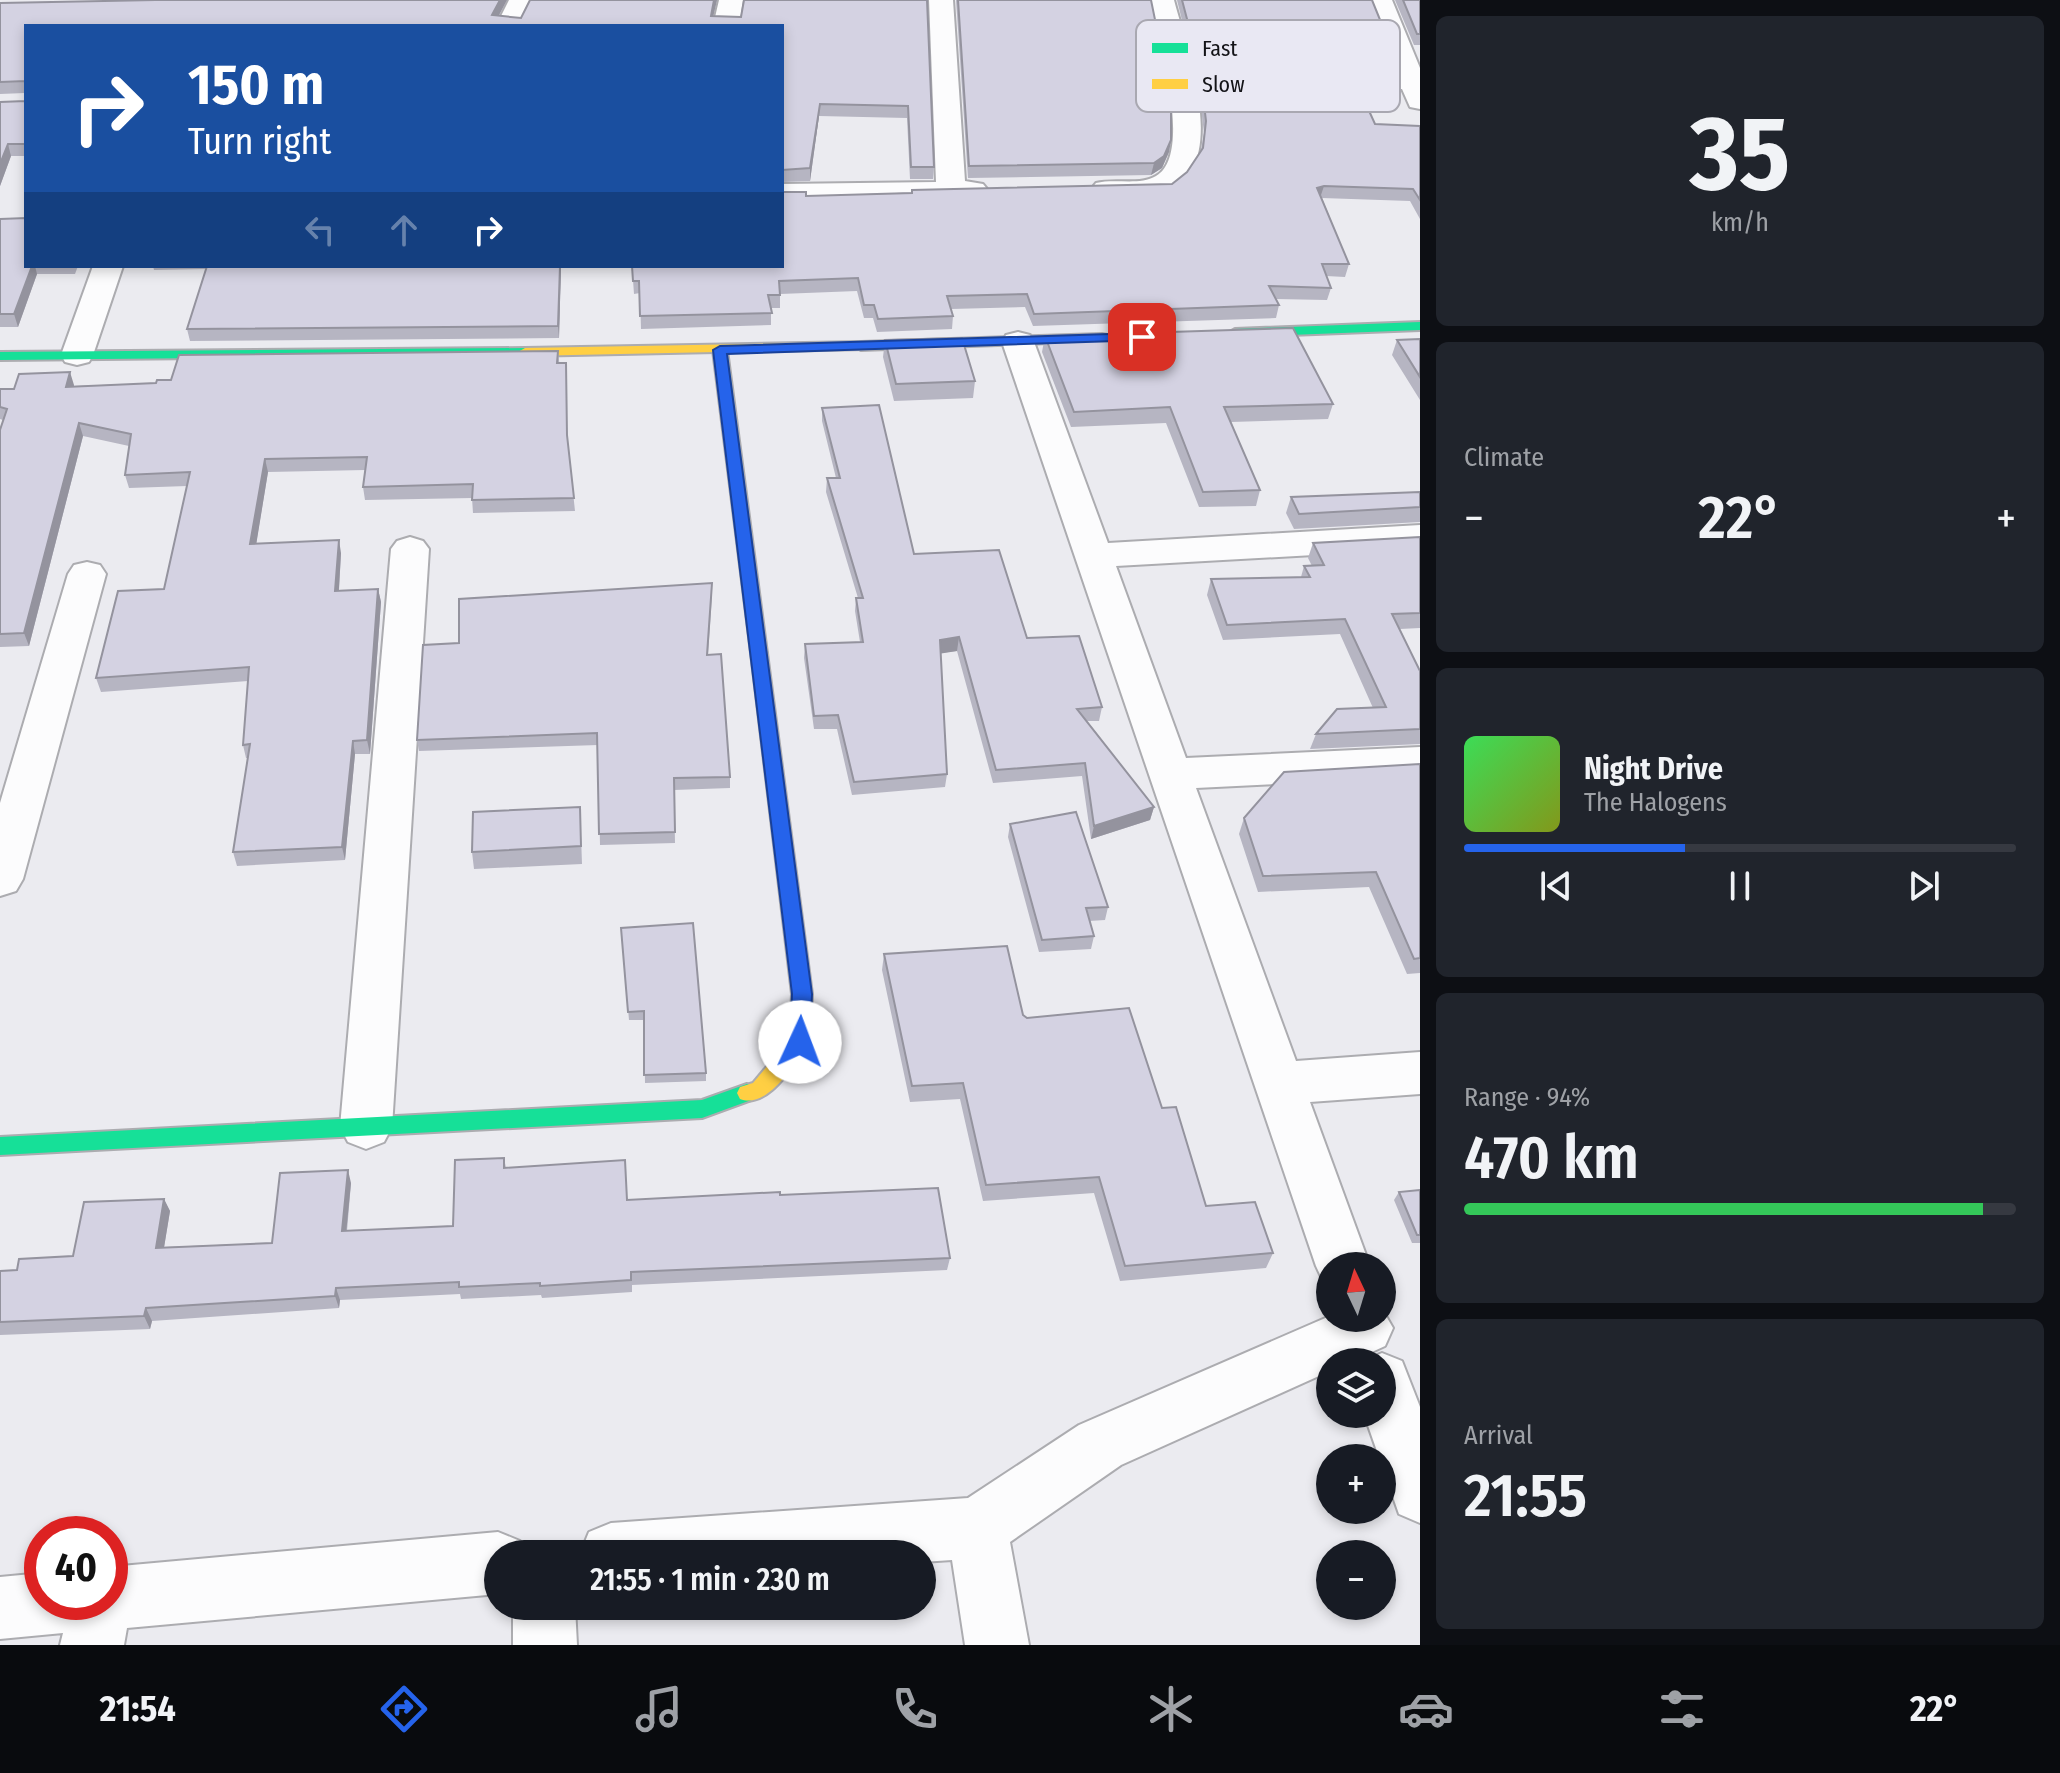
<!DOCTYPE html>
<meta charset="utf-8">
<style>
body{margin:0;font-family:"Fira Sans Condensed",sans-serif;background:#20242c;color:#f1f3f6;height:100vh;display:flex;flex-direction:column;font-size:30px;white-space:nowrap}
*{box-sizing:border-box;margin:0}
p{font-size:26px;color:#9ea1a6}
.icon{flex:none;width:44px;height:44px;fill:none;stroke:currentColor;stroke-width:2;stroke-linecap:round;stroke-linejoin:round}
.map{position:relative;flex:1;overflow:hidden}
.details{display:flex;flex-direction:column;gap:16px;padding:16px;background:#0d0f14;width:640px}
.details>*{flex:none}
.banner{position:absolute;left:24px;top:24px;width:760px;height:244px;border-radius:0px;box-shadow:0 4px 12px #0003;background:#1a4fa0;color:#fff;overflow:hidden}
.needle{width:52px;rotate:356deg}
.tools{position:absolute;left:1316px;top:1252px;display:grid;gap:16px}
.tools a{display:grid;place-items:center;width:80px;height:80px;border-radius:50%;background:#171b24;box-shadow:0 4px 12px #0003;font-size:40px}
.speed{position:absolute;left:24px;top:1516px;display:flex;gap:16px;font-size:40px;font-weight:700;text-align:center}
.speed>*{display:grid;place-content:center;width:104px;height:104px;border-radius:50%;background:#171b24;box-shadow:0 4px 12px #0003;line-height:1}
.speed .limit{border:12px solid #d22;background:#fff;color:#111}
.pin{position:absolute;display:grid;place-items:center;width:68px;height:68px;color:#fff;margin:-34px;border-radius:16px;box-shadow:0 4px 12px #0006}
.me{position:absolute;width:88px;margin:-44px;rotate:2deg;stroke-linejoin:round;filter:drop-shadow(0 0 6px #0008)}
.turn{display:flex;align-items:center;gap:28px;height:168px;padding:0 32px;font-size:36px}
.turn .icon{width:104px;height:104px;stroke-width:2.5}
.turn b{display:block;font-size:56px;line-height:68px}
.lanes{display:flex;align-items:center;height:76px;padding:0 32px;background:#0003;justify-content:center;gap:40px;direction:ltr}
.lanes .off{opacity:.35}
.big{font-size:60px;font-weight:600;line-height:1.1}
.details .widget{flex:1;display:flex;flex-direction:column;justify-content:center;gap:12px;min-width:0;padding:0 28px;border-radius:12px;background:#20242c}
.details .dial{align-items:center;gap:0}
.dial b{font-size:104px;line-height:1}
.song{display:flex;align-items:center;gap:24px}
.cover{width:96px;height:96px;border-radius:12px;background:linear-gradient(135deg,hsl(130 70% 55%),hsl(70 70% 35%))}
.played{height:8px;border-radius:4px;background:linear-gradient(90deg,#2563eb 40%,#363941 40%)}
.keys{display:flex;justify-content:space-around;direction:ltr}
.heat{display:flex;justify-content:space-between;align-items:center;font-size:44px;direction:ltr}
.charge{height:12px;border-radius:6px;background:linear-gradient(90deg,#34c759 94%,#363941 0)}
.trip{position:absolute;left:484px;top:1540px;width:452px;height:80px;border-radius:40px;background:#171b24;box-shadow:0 4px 12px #0003;font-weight:600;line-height:80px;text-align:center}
.dock{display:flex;height:128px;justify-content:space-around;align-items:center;background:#090b0e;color:#9ea1a6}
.dock .icon{width:56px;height:56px}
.dock .active{color:#2563eb}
.dock b{font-size:36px;color:#f1f3f6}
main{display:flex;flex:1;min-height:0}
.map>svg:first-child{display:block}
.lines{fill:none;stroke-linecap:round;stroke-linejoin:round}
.street-casing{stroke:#acacb0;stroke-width:4}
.fast-casing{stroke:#acacb0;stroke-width:4}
.slow-casing{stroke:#acacb0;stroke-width:4}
.street{fill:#fcfcfd;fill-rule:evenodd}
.fast{fill:#16e098;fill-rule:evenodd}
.slow{fill:#ffcf43;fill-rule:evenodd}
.wall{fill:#b6b5c2}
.shaded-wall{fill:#94939e}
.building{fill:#d4d2e2;stroke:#94939e;stroke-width:2}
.route{fill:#2563eb;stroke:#184099;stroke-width:2}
.key{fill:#e9e8f3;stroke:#a9a8b1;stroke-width:2}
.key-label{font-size:22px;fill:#131317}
</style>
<main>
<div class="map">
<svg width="1420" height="1645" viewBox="0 0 1420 1645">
<rect width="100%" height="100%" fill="#ebebf0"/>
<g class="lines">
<!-- street casing -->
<g class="street-casing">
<path id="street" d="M509 0H533L522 26H496Z
M719 0H743L739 26H713Z
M929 0H953L965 181 983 184 988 190 983 196 782 202V184L936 182Z
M1150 0H1174C1188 53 1235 177 1157 196 1138 200 1114 200 1096 195L1091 189 1096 183C1115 178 1139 186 1156 176 1194 155 1158 35 1150 0Z
M1368 0H1392L1420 68V109L1410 107 1402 89 1295 88 1286 86 1282 80 1286 74 1295 72 1396 73Z
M93 266H123L93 355 89 362 77 365 65 362 61 355Z
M1018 332 1030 335 1034 342 1108 543 1420 525V549L1116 566 1186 758 1420 747V777L1196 788 1296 1061 1420 1052V1094L1310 1102 1370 1266H1330V1286L1324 1283 1316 1266 1002 342 1006 335Z
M410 537 423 541 429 549 392 1127 384 1142 366 1149 348 1142 340 1127 391 549 397 541Z
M87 562 100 565 106 574 23 879 16 891 0 896V803L68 574 74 565Z
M1382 1309 1393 1328 1385 1346 1350 1362H1330V1371L1121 1465 1010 1542 1029 1645H965L952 1560 922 1562V1554H580L589 1532 611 1523 968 1498 1079 1425 1330 1316 1382 1318Z
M1382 1353 1402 1361 1420 1407V1523L1399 1514 1364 1414H1382V1362H1361Z
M498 1532 520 1541 525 1554H498V1594L127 1628 124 1645H60L63 1633 0 1639V1577L42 1573V1602H110V1567Z
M513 1606H575L577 1645H513Z"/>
</g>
<!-- fast casing -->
<g class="fast-casing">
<path id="fast" d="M1420 322V330L1235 337 1228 333 1235 329Z
M1102 334 1107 335V341L861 350 854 346 861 342Z
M720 346 727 350 767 653 759 658 751 653 713 350Z
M525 348 532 352 530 355 0 360V352Z
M747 1084 754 1087 757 1093 754 1099 702 1118 0 1155V1137L702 1100Z"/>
</g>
<!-- slow casing -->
<g class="slow-casing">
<path id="slow" d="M861 342 866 343V349L525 356 518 352 525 348Z
M759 648 767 653 812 994 810 1042 807 1048C792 1066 768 1109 740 1099L737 1093 740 1087 753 1083 790 1039 792 994 751 653Z"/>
</g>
<!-- street -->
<use href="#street" class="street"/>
<!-- fast -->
<use href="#fast" class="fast"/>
<!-- slow -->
<use href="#slow" class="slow"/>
</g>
<!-- wall -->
<path class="wall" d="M507 0 499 16 521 18 530 0H717L713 17H741L927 0 934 167 933 179H910L907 118 819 116 810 181 782 182V26H26V156H11L0 186V102L25 101V93L0 94V3Z
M956 0H1151L1171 140 1169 152 1162 168 1151 175 968 178Z
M1177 0H1372L1385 32 1382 44 1338 42 1345 58 1342 70 1194 69Z
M1395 0H1420V45H1414Z
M1201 79 1375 124 1420 126V219L1410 201 1322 198 1349 264 1345 277 1326 276 1331 288 1327 300 1276 299 1279 305 1276 318 1033 326 1025 307 951 309 953 316 952 329 877 332 873 318H864L857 291 780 294V308H771V325L641 329 640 293 634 294 632 266 806 196 1172 184 1187 172 1201 150 1204 133 1199 91Z
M0 219 26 266H78L75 274H37L18 327H0Z
M153 266H561L559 338 190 341 187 329 206 269 154 270Z
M1045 336 1333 404 1328 419 1231 422 1260 490 1256 506 1199 507 1166 423 1071 427 1042 352Z
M1420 339V400L1392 355 1397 340Z
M885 340 975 381 973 398 894 401 883 357Z
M558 351 575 511 473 513 472 498 365 500 363 487 365 470 268 472 256 544 341 553 339 590 378 589 381 602 370 754H355L345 860 237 866 233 852 248 758H246L243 745 248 681 101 692 96 678 164 589 187 486 129 488 125 475 129 446 83 436 29 646 0 647V430L3 420 0 419V389L74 385V386L156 383Z
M822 408 914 554 1027 638 1102 707 1099 721H1087L1154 807 1150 820 1091 839 1082 776 993 783 957 651 940 653 947 774 945 787 852 795 837 729H814L804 658 805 644 860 642 855 611 856 598H858L826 492 827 478H836L822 421Z
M1420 492V522L1294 529 1286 513 1291 497Z
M1420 537V628L1400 629 1420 671V744L1310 749 1316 734 1373 708 1340 634 1223 640 1207 595 1211 579 1301 577 1304 566H1312L1308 558 1313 543Z
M712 595 708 655 730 777V788L674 790 675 843 600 845 598 745 419 751 417 740 459 643Z
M1420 764V973L1407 974 1369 887 1258 892 1239 834 1244 818Z
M580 807 582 864 474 869 472 852Z
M1010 824 1108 907 1105 920 1089 921 1094 936 1091 949 1039 952 1008 837Z
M621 928 706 1073V1081L645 1083 644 1020H629Z
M884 954 1023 1015 1162 1108 1206 1206 1273 1253 1266 1268 1120 1281 1094 1193 983 1201 960 1099 910 1102 882 970Z
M504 1158 506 1168 627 1200 780 1195 950 1258 947 1270 632 1285V1292L542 1298 541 1295 461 1299 460 1294 340 1300 339 1308 152 1321 150 1329 0 1335V1271L17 1270 73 1256 164 1199 170 1211 164 1247 272 1243 351 1183 347 1231 453 1226Z
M1420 1190V1243H1412L1394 1200 1399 1192Z"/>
<!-- shaded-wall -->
<path class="shaded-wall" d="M500 0H507L493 26 492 15Z
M714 0H717L711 26V16Z
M820 104 819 116 810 181V168Z
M1171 140 1169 152 1162 168 1151 175 1154 163Z
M8 144 11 156 0 186V164Z
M1324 186 1320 198 1317 188Z
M32 266H35L37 274 18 327 14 314Z
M560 266H561L559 338 558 326Z
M70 372 74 385 70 400 66 387Z
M79 423 83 436 29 646 24 633Z
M265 459 268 472 254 558 250 544Z
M339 540 341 553 338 604 335 591Z
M378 589 381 602 370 754 367 740Z
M959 637 957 651 938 654 940 640Z
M353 741 355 754 345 860 342 847Z
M1154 807 1150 820 1091 839 1094 826Z
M348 1170 351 1183 345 1244 342 1231Z
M164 1199 170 1211 162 1260 156 1248Z
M336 1288 340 1300 339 1308 335 1296Z
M146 1308 152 1321 150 1329 144 1316Z"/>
<!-- building -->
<path class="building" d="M156 0H500L492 15 521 18 530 0H714L711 16 741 17 744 0H927L934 167H911L908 106 820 104 810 168 782 170V26H26V144H8L0 164V102L25 101V81L0 82V3Z
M958 0H1151L1171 98V140L1164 156 1154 163 969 166Z
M1182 0H1372L1385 32 1332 30 1345 58 1197 57Z
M1403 0H1420V34H1417Z
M1201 79 1355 80 1375 124 1420 126V200L1413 189 1324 186 1317 188 1349 264H1322L1331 288 1269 286 1279 305 1034 314 1027 294 947 296 953 316 878 319 874 305H864L858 278 779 281 780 295H768L772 313 640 316 639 281H633L632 266H782V192H806V196L912 193V190L1172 184 1187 172 1203 148 1206 121Z
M26 218V266H32L14 314H0V219Z
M207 266H560L558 326 187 329Z
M1293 328 1333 404 1224 407 1260 490 1203 492 1170 407 1074 412 1045 336Z
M962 338 975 381 896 384 885 340Z
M1420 339V377L1397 340Z
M558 351 557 363H566L567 435 574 498 472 500 473 484 363 487 367 457 265 459 250 544 339 540 335 591 378 589 367 740 353 741 342 847 233 852 250 744 243 745 249 667 96 678 118 591 164 589 190 472 125 475 131 434 79 423 24 633 0 634V430L7 409 0 407V389H14L19 374 70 372 66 387 156 383 157 380H171L179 355Z
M879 405 914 554 999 550 1027 638 1079 636 1102 707 1077 709 1154 807 1094 826 1085 763 996 770 959 637 940 640 947 774 854 782 838 715 814 716 805 644 863 642 856 598H863L827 478H840L822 408Z
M1420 492V507L1299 514 1291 497Z
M1420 537V613L1392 614 1420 671V729L1316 734 1337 709 1386 707 1345 619 1227 625 1211 579 1310 577 1304 566 1324 565 1313 543Z
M712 583 707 655 721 654 730 777 674 778 675 832 599 834 597 733 417 740 423 645 459 643V599Z
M1420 764V958L1414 959 1376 872 1263 876 1244 818 1284 772Z
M580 807 581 846 472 852 473 812Z
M1076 812 1108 907 1086 908 1094 936 1042 940 1010 824Z
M693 923 706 1073 644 1075V1011L628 1012 621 928Z
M1007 946 1023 1015 1027 1018 1129 1008 1162 1108 1176 1107 1206 1206 1255 1202 1273 1253 1125 1266 1099 1177 986 1185 963 1083 912 1086 884 954Z
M504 1158V1168L625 1160 627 1200 780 1192V1195L938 1188 950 1258 631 1272V1280L540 1286V1283L459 1287V1282L336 1288 335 1296 146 1308 144 1316 0 1322V1271L17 1270 19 1259 73 1256 84 1202 164 1199 156 1248 272 1243 280 1173 348 1170 342 1231 453 1226 455 1160Z
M1420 1190V1235H1417L1399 1192Z"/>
<!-- route -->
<path class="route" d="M1142 333 1149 337 1147 340 727 354 812 994 810 1042 807 1048 800 1050 793 1048 790 1042 792 994 713 350 720 346Z"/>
<!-- legend -->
<rect x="1136" y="20" width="264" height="92" rx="12" class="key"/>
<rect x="1152" y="43" width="36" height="10" fill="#16e098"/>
<rect x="1152" y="79" width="36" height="10" fill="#ffcf43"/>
<g class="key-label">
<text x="1202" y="56">Fast</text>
<text x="1202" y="92">Slow</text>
</g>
</svg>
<div class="tools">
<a><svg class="needle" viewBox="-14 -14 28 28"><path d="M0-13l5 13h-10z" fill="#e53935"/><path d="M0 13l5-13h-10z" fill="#9ea1a6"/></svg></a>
<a><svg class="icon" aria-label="layers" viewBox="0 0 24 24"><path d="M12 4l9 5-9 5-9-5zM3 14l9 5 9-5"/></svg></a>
<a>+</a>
<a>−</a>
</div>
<div class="speed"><div class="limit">40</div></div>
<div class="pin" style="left:1142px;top:337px;background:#d93025"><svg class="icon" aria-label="arrive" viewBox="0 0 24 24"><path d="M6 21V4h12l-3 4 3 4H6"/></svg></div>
<svg class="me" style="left:800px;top:1042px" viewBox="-20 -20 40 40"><circle r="19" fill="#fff"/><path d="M0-13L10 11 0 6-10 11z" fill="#2563eb"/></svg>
<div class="trip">21:55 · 1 min · 230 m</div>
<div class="banner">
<div class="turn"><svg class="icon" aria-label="right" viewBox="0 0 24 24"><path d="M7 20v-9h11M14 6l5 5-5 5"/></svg><div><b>150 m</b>Turn right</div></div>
<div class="lanes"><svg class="icon off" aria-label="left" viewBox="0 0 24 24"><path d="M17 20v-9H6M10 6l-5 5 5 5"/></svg><svg class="icon off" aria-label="ahead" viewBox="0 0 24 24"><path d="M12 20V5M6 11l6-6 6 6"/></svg><svg class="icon" aria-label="right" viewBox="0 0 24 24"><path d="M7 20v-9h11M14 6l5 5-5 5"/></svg></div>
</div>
</div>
<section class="details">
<div class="widget dial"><b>35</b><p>km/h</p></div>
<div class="widget"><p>Climate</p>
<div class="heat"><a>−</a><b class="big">22°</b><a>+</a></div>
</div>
<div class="widget">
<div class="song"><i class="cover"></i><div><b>Night Drive</b><p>The Halogens</p></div></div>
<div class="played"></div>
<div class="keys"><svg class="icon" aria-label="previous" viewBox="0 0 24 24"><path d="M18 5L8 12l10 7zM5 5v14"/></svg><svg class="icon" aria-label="pause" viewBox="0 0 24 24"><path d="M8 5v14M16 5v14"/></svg><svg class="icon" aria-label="next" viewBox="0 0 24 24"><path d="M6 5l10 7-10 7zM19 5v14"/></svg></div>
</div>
<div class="widget"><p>Range · 94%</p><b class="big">470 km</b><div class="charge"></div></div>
<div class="widget"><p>Arrival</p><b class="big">21:55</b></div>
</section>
</main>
<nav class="dock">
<b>21:54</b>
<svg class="icon active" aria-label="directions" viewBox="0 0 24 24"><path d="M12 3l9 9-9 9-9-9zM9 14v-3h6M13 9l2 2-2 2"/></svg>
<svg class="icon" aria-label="music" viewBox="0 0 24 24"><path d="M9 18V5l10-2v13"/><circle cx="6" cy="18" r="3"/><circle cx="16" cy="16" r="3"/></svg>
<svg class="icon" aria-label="phone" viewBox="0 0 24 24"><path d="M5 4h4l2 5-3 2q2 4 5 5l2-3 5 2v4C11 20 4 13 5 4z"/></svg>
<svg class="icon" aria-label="climate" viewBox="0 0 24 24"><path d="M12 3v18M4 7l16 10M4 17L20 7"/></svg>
<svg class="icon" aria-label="car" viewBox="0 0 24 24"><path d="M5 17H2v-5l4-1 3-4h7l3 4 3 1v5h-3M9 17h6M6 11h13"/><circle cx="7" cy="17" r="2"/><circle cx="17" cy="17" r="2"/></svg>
<svg class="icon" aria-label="filters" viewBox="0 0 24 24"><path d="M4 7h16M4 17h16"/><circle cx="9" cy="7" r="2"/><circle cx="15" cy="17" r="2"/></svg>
<b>22°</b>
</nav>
